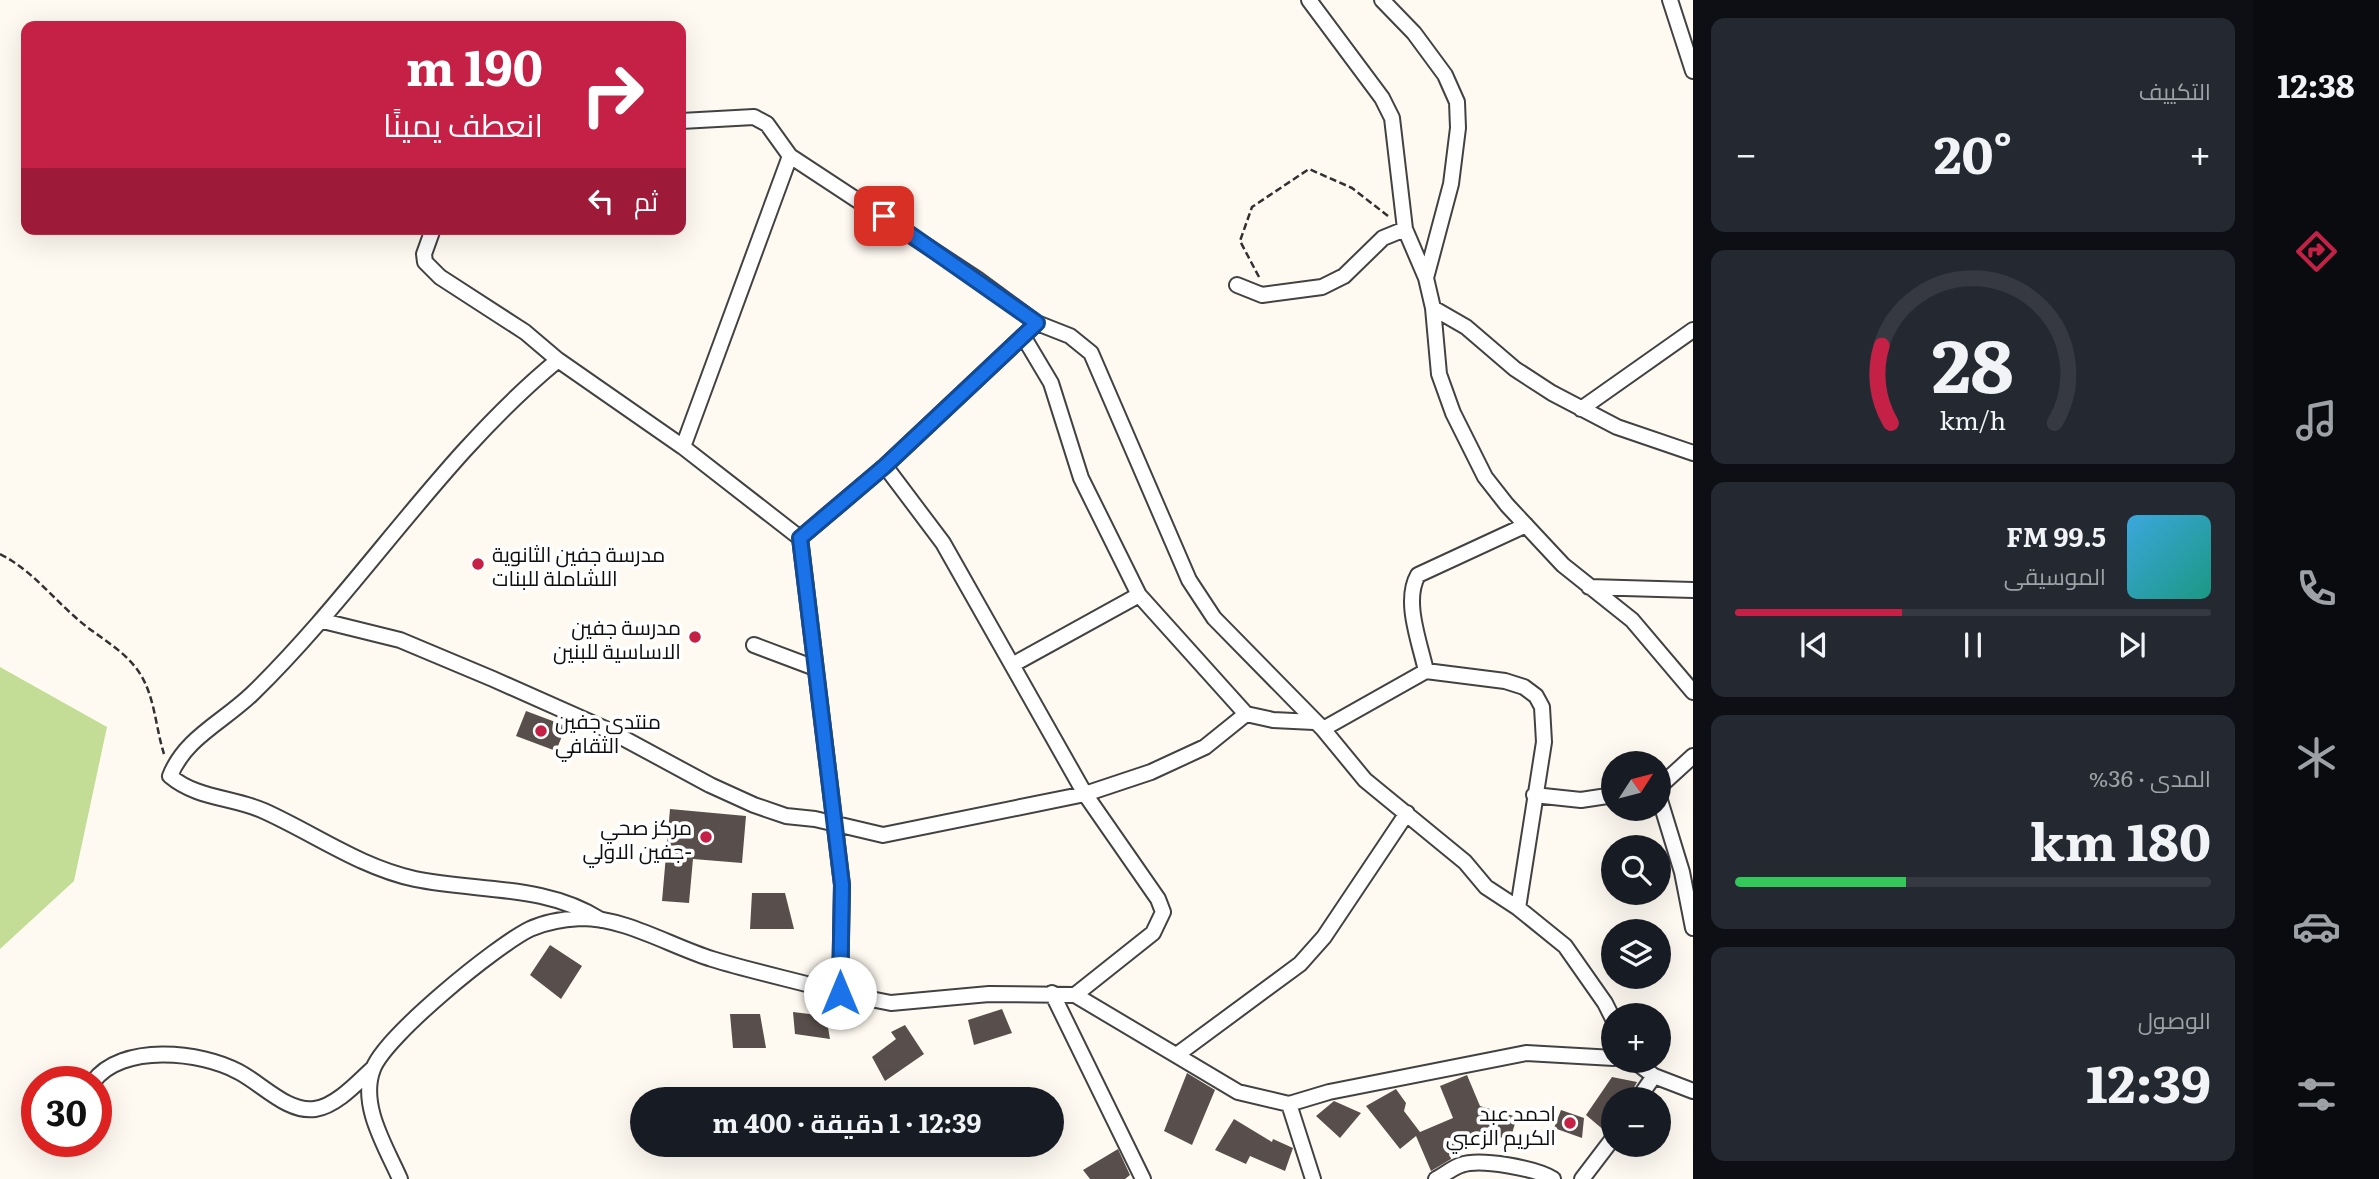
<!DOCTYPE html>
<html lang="ar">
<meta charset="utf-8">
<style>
body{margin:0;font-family:Literata,Cairo,serif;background:#242831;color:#f1f3f6;direction:rtl;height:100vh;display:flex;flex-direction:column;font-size:26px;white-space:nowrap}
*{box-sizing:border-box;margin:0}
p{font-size:23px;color:#9ea1a6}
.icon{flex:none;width:38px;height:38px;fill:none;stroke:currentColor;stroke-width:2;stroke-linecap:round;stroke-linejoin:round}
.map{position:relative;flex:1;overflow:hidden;direction:ltr}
.drawer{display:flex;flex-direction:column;gap:18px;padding:18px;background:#0d0f14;width:560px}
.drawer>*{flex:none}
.hud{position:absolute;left:21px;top:21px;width:665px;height:214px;border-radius:14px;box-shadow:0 7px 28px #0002;direction:rtl;background:#c52146;color:#fff;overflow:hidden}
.needle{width:46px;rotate:54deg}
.controls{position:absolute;left:1601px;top:751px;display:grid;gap:14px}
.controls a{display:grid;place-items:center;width:70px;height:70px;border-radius:50%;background:#171b24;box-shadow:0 7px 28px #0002;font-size:35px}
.speed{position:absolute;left:21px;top:1066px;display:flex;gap:14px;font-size:35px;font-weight:700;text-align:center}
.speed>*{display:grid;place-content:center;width:91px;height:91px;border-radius:50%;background:#171b24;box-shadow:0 7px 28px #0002;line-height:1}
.speed .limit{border:10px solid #d22;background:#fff;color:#111}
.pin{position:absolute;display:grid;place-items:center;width:60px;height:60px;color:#fff;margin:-30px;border-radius:14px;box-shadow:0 4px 10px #0006}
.me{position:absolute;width:77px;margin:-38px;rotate:0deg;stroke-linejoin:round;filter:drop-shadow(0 0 5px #0008)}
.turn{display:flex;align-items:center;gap:24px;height:147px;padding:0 28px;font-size:32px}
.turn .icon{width:91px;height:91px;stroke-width:2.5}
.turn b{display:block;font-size:49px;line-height:60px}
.then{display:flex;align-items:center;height:66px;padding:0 28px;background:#0003;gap:14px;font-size:26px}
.big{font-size:52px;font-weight:700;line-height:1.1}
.drawer .tile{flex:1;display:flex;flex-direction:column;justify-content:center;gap:10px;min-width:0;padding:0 24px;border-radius:14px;background:#242831}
.drawer .dial{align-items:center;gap:0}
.dial svg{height:182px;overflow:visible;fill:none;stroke:#363941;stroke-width:7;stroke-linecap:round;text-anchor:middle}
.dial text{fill:#f1f3f6;stroke:none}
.song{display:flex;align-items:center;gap:21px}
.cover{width:84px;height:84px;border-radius:10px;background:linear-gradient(135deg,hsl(200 70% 55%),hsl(170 70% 35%))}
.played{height:7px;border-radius:4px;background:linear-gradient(90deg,#c52146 35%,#363941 35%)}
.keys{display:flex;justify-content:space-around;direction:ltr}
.heat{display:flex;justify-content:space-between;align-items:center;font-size:38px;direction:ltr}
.charge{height:10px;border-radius:5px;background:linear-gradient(90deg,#34c759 36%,#363941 0)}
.trip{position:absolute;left:630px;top:1087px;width:434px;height:70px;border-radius:35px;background:#171b24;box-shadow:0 7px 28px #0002;font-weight:700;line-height:70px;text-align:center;direction:rtl}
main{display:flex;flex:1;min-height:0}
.dock{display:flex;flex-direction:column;width:126px;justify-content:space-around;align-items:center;background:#090b0e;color:#9ea1a6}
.dock .icon{width:49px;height:49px}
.dock .on{color:#c52146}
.dock b{font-size:32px;color:#f1f3f6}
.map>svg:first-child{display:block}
.forest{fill:#c3dd97}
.building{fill:#584e4b}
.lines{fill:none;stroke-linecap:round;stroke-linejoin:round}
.minor-casing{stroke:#424242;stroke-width:18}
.path{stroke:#313131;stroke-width:2.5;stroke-dasharray:7 3.5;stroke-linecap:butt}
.minor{stroke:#fff;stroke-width:14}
.route-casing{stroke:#114b97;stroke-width:18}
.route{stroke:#1a73e8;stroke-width:12}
.poi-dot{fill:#c52146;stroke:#fff;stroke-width:2.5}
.labels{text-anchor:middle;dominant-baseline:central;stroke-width:7;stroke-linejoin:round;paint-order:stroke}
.poi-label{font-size:21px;fill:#0f0f0f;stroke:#fff;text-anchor:end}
</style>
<main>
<nav class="dock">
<b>12:38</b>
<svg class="icon on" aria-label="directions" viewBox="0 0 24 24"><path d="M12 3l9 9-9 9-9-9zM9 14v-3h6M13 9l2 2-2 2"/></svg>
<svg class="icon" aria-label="music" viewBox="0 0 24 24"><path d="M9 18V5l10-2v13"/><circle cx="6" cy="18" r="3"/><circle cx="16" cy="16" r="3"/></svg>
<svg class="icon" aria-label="phone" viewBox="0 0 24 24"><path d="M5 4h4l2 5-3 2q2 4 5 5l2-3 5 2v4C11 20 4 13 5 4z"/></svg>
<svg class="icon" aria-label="climate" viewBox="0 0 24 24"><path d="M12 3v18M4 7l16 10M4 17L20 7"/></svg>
<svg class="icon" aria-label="car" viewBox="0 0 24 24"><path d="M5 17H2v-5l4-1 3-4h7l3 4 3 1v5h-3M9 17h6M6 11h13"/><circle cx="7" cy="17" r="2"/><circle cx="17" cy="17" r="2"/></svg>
<svg class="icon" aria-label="filters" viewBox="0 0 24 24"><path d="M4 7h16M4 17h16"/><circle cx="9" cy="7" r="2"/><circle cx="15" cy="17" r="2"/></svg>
</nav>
<section class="drawer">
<div class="tile"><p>التكييف</p>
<div class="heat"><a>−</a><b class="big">20°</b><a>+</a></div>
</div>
<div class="tile dial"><svg viewBox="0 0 100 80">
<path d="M14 69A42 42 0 1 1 86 69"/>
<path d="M14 69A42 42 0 0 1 10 35" stroke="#c52146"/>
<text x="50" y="56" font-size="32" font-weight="700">28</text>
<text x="50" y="72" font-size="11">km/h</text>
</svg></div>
<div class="tile">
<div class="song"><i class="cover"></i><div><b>99.5 FM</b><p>الموسيقى</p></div></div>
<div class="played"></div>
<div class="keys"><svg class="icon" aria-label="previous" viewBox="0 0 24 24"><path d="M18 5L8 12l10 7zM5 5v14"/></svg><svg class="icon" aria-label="pause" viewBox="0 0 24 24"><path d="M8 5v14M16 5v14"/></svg><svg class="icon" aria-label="next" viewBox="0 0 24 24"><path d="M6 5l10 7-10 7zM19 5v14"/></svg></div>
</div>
<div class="tile"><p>المدى · 36%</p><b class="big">180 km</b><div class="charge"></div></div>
<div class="tile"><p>الوصول</p><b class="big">12:39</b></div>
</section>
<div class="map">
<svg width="1693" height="1179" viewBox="0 0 1693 1179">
<rect width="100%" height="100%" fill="#fffaf1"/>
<!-- forest -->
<path class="forest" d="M0 667 107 727 74 881 0 949Z"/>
<!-- building -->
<path class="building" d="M526 711 566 726 556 751 516 736Z
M670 809 746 816 742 863 693 859 689 903 662 901Z
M752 893H785L794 929H750Z
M550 945 582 966 561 999 530 975Z
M1002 1009 1012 1033 974 1045 968 1020Z
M793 1012 826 1016 830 1039 795 1034Z
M730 1014H760L766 1048H733Z
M905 1025 924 1054 885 1081 872 1057 896 1039 891 1032Z
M1187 1073 1215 1090 1192 1145 1164 1131Z
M1467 1075 1480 1106 1517 1117 1510 1140 1492 1135 1449 1150 1451 1159 1431 1171 1416 1136 1400 1149 1366 1106 1396 1089 1406 1103 1404 1111 1420 1132 1453 1118 1440 1086Z
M1612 1077 1637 1082 1628 1099H1614V1126L1606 1132 1586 1115Z
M1334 1101 1361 1113 1340 1138 1316 1116Z
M1561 1110 1584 1118 1582 1138 1554 1128Z
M1234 1119 1272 1142 1273 1139 1293 1148 1285 1171 1250 1156 1246 1164 1215 1150Z
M1118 1149 1130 1175 1125 1179H1090L1083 1170Z"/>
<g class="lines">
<!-- minor casing -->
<g class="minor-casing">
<path id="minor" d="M1309 0 1382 98 1392 118 1405 229
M1382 0 1414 33 1445 75 1457 102 1458 128 1451 184 1426 278 1433 308 1439 374 1453 413 1485 477 1507 505 1563 565 1632 620 1693 692
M1670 0 1693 71
M681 121 754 117 767 124 790 156 977 279 1037 323 1070 336 1091 353 1189 580 1214 618 1323 729 1365 780 1465 862 1486 887 1518 908 1565 946 1605 1003 1614 1021
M433 229 424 254 425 262 440 277 525 332 558 360 683 447 800 538
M1237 285 1262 295 1322 287 1344 276 1383 238 1405 229 1426 278
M1433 308 1466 327 1515 369 1552 393 1617 427 1693 453
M1037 323 885 466 800 538 842 885 840 993 891 1003 989 994 1075 995 1238 1092 1289 1104 1329 1092 1526 1053 1614 1058
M1023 336 1051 383 1081 478 1139 595 1246 714 1273 720 1314 722
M558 360C441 456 360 589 252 694 223 722 185 738 170 776 197 799 233 797 264 811 315 834 360 867 415 879 478 892 545 884 601 920
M1581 409 1693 330
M683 447 790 156
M885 466 943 543 1085 794 1158 899 1163 912 1153 933 1075 995
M1589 587 1693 590
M323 621 400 640 493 679 610 731 710 785 754 805 786 816 815 819 883 835 1085 794 1151 772 1205 747 1246 714
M754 645 815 668
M1012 665 1139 595
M1426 671 1505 681 1524 687 1536 696 1542 707 1544 742 1518 908
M1323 729 1426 671C1420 643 1403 601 1418 575L1526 525
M1659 787 1693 756
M1534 795 1581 800 1614 795
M1659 797 1682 872 1693 928
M1052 993 1143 1179
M1178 1054 1300 964 1324 937 1407 813
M1633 1060 1654 1076 1693 1091
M93 1082C121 1043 201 1051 239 1072 262 1084 288 1113 315 1109 336 1106 357 1083 372 1069
M1638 1099 1654 1076
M1289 1104 1313 1179
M400 1179C386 1147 359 1105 373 1069 385 1036 497 945 530 929 545 922 564 919 581 918 626 918 670 946 712 959 754 972 798 981 840 993
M1436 1179C1444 1175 1452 1168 1461 1165 1480 1158 1535 1168 1553 1179
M1582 1179 1614 1137"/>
</g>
<!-- path -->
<path class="path" d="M1259 277 1240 241 1252 207 1309 169 1352 188 1388 216
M0 554C31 570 49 594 74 616 96 637 126 649 142 677 155 700 156 729 164 754"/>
<!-- minor -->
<use href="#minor" class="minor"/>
</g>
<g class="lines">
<!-- route casing -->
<g class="route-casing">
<path id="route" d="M840 993 842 885 800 538 885 466 1037 323 884 216"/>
</g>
<!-- route -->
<use href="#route" class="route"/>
</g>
<!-- markers -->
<g class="poi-dot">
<circle cx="478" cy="564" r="7"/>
<circle cx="695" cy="637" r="7"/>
<circle cx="541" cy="731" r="7"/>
<circle cx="706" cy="837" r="7"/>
<circle cx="1570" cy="1123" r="7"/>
</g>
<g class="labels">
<!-- poi labels -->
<g class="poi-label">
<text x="492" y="552" text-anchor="start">مدرسة جفين الثانوية<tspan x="492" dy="24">اللشاملة للبنات</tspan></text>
<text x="681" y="625">مدرسة جفين<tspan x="681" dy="24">الاساسية للبنين</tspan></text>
<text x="555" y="719" text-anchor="start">منتدى جفين<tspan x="555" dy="24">الثقافي</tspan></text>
<text x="692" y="825">مركز صحي<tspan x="692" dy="24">جفين الاولي-</tspan></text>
<text x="1556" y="1111">احمد عبد<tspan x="1556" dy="24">الكريم الزعبي</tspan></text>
</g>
</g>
</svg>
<div class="controls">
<a><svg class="needle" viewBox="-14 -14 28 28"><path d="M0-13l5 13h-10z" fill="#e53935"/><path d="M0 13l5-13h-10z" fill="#9ea1a6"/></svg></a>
<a><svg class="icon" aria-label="search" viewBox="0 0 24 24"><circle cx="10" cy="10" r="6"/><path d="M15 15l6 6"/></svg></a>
<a><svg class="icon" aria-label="layers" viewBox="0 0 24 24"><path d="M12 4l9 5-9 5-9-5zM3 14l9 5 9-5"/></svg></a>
<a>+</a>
<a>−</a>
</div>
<div class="speed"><div class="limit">30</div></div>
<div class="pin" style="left:884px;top:216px;background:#d93025"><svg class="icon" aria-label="arrive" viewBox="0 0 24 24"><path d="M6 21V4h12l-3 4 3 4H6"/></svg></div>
<svg class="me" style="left:840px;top:993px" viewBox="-20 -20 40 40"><circle r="19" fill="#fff"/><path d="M0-13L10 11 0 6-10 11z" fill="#1a73e8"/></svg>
<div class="trip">12:39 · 1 دقيقة · 400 m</div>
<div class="hud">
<div class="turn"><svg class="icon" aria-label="right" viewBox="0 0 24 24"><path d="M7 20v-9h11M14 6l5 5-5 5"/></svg><div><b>190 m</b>انعطف يمينًا</div></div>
<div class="then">ثم<svg class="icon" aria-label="left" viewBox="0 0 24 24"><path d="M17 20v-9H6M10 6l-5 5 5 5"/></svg></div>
</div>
</div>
</main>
